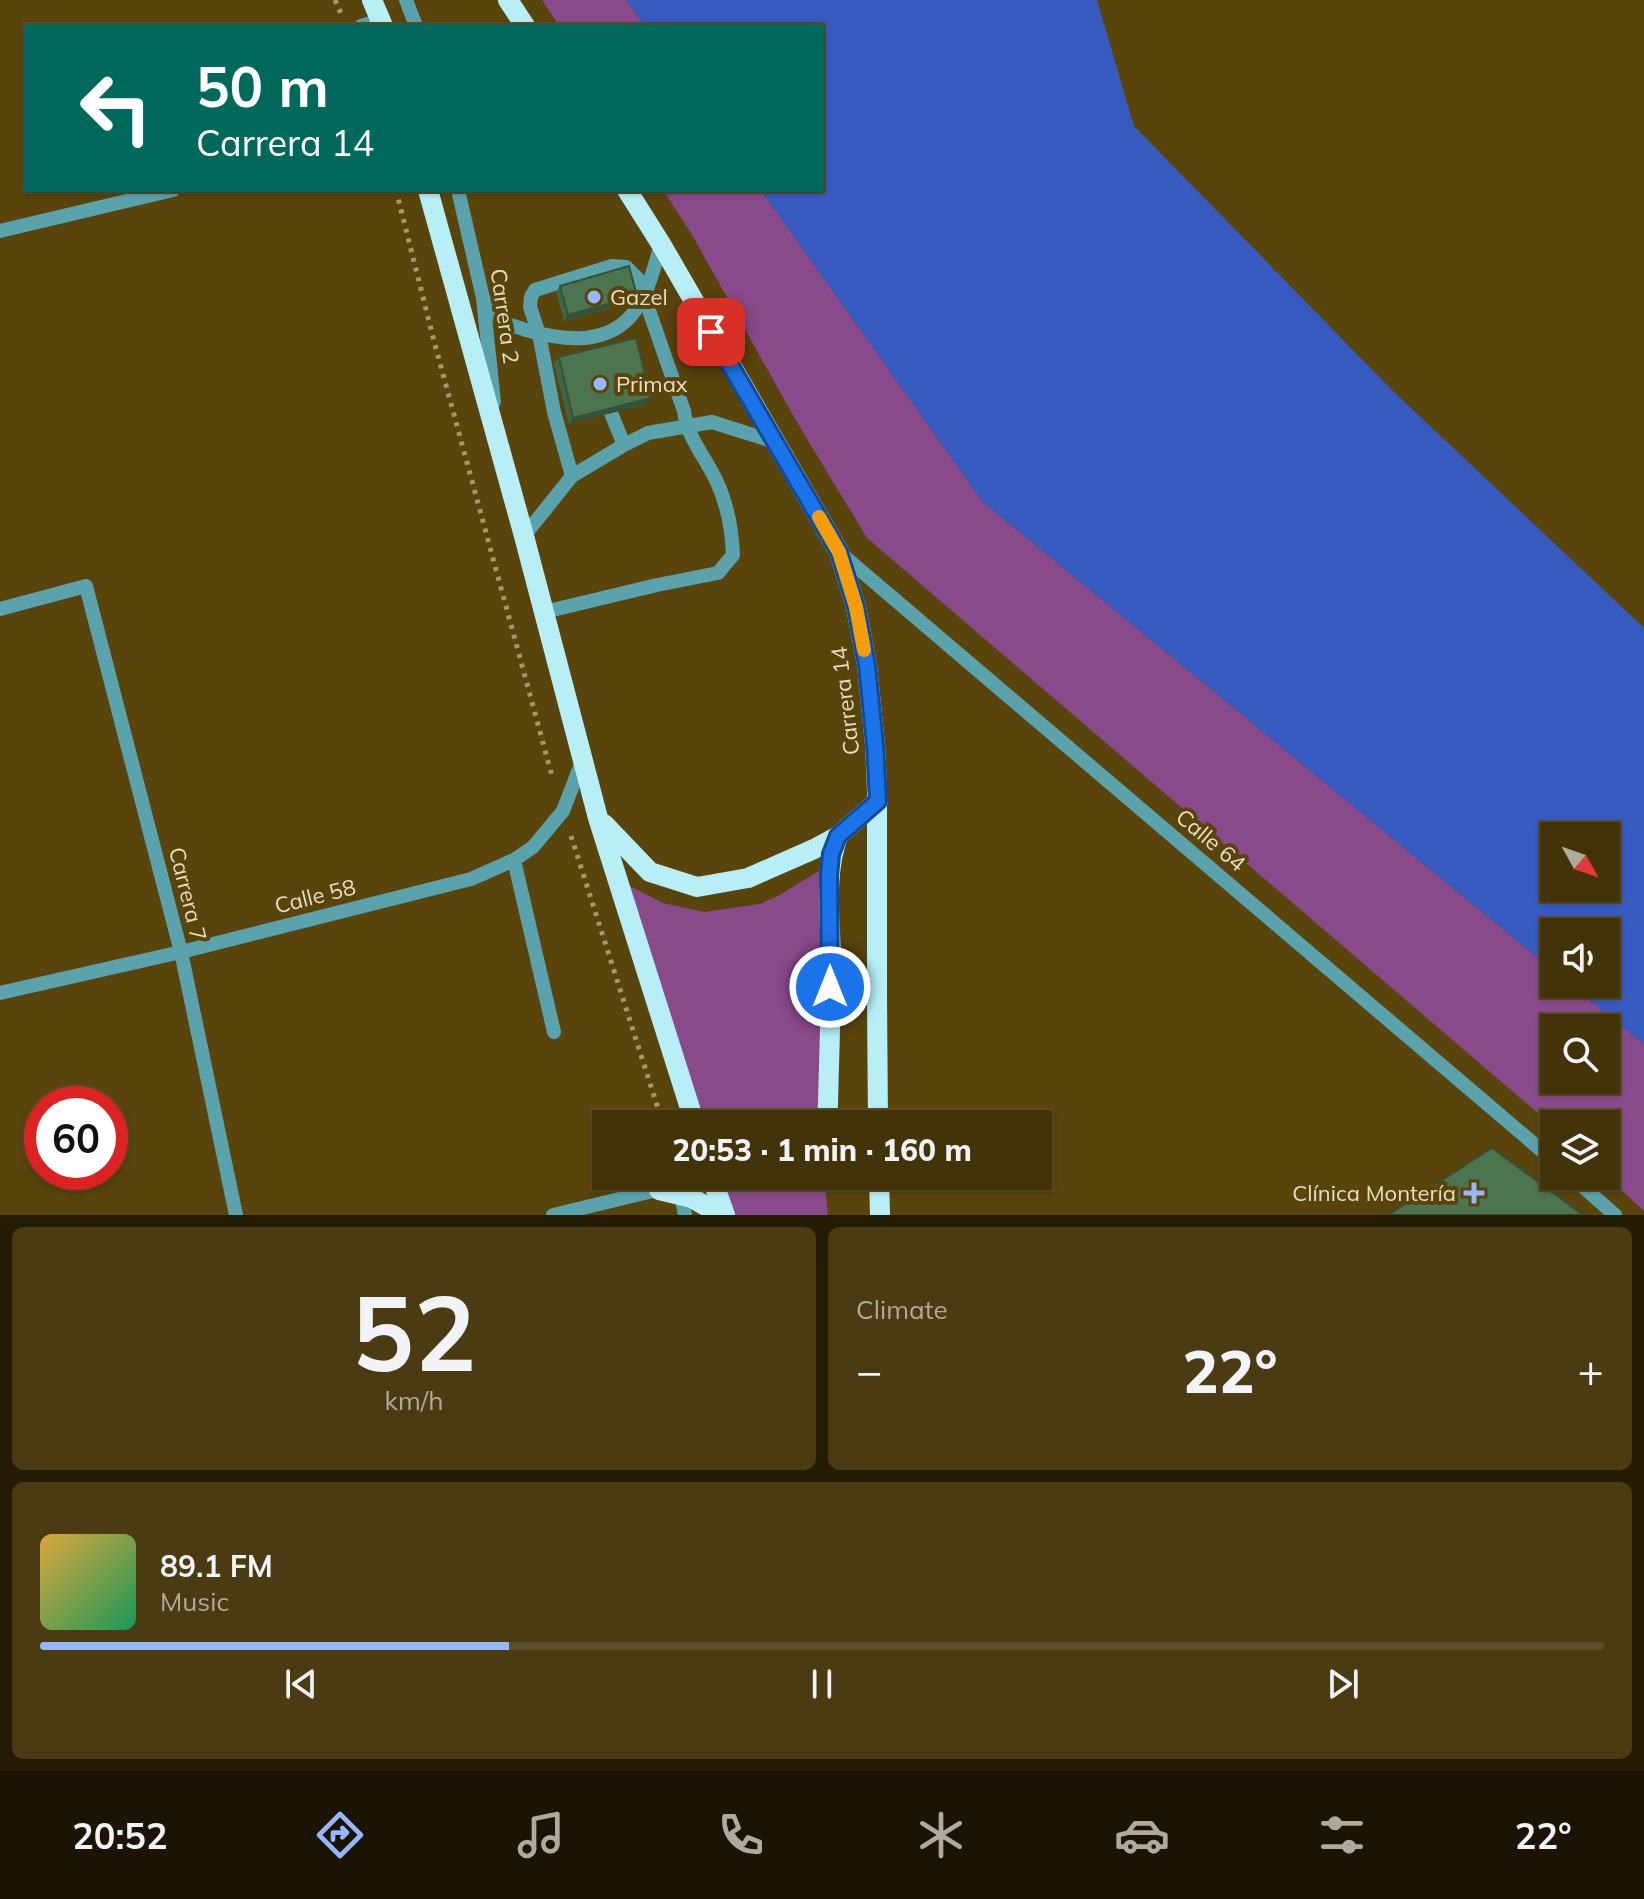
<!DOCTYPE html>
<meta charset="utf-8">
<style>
body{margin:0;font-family:Mulish,sans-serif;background:#4a3b12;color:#f1f3f6;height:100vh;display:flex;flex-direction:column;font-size:30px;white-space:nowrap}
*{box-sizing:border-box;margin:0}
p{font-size:26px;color:#afaa9c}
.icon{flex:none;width:44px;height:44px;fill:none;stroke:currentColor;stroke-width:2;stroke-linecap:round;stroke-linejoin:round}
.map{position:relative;height:1215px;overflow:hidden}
.panel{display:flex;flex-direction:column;gap:12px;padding:12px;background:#251c05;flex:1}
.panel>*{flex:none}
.hud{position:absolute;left:24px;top:24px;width:800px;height:168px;border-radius:0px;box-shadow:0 2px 6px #0004,0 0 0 2px #5b4e2a;background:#00695c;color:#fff;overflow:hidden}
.needle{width:52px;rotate:130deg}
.fabs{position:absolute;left:1540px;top:822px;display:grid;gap:16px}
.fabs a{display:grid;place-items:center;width:80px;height:80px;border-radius:0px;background:#433309;box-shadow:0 2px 6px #0004,0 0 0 2px #5b4e2a;font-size:40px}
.speed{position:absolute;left:24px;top:1086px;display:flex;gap:16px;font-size:40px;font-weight:700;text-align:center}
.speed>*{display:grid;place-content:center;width:104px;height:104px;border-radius:50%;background:#433309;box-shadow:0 2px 6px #0004,0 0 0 2px #5b4e2a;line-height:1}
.speed .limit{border:12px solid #d22;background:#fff;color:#111}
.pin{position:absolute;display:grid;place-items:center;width:68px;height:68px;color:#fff;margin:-34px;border-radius:16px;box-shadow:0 4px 12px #0006}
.me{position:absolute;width:88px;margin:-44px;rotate:0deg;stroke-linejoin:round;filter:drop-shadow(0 0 6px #0008)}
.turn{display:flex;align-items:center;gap:28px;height:168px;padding:0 40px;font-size:36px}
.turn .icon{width:104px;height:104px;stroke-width:2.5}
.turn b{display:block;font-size:56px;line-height:68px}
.big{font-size:60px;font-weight:800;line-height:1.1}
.panel .widget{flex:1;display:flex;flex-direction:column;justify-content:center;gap:12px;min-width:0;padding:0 28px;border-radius:12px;background:#4a3b12}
.panel .dial{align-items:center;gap:0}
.dial b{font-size:104px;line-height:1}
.song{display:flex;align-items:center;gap:24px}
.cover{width:96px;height:96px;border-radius:12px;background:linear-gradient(135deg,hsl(40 70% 55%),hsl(150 70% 35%))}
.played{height:8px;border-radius:4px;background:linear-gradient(90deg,#97b6fd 30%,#5b4e2a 30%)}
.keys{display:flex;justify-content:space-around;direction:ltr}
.heat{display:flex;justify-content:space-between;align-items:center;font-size:44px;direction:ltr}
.panel .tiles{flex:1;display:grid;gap:12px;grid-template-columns:1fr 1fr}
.widget:last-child{grid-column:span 2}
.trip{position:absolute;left:592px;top:1110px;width:460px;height:80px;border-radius:0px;background:#433309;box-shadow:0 2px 6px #0004,0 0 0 2px #5b4e2a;font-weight:800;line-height:80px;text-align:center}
.tabs{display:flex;height:128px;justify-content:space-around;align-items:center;background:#1b1404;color:#afaa9c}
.tabs .icon{width:56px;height:56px}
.tabs .current{color:#97b6fd}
.tabs b{font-size:36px;color:#f1f3f6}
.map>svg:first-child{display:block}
.green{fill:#894a8b;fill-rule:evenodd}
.water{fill:#375ac1;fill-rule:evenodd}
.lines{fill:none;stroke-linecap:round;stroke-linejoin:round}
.path{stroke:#a7966f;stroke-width:5;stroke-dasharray:4 6;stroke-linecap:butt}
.minor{stroke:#5aa3ad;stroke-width:14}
.major{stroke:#b8eff6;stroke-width:20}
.wall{fill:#416544}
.shaded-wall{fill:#355237}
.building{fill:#4c754f;stroke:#355237;stroke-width:2}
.route-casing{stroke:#114b97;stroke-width:20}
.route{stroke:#1a73e8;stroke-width:14}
.slow{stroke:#f59e0b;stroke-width:14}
.poi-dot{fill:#97b6fd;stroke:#59440c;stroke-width:3}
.labels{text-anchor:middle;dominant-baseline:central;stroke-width:8;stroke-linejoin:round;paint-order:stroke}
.poi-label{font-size:22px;fill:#e9ddc3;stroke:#59440c;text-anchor:start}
.street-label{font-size:22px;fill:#e9ddc3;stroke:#59440c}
</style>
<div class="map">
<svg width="1644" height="1215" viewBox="0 0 1644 1215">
<rect width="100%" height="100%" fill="#59440c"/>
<!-- green -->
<path class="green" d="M542 0H626L645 26H559Z
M663 190H761L983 502 1554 971V984H1570L1644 1044V1211L1606 1176V1124H1554V1127L867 538 798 424 691 233ZM1554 1028H1606V1080H1554Z
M822 869 823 1124H689L614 878 663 903 704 912 760 904 778 896Z
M705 1176H824L828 1215H721Z"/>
<!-- water -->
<path class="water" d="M626 0H1097L1134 126 1394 392 1644 628V1044L1570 984H1606V932H1554V971L983 502 761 190H822V26H645ZM1554 836H1606V888H1554Z"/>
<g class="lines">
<!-- path -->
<path class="path" d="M335 0 343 18
M396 190 434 341 552 776
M571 836 663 1124"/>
<!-- minor -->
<path class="minor" d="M406 0 416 26
M361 26 381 20
M458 190 483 298 494 402
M0 231 173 190
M483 298C489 305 496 315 503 321 509 326 519 327 526 330 558 339 598 346 626 321 647 302 653 270 661 244
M611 413 624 445
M524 536 572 476 624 445 648 433 712 422 775 442
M839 552 1554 1161
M0 609 86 586 181 952 236 1215
M544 612 657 585 718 573 733 555C732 530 727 503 716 480 705 457 687 437 684 411L644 296 638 279 626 267 612 266 535 290 531 297 530 307 539 334 554 412 572 476
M514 860 554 1032
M0 993 181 952 471 879 514 860 533 847 563 811 583 759
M1571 1176 1615 1215
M681 1195 685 1215
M553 1215 711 1177"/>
<!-- major -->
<path class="major" d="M372 0 383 26
M508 0 525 26
M428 190 524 536 598 818 695 1124
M627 190 661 244 839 552 856 607 867 665 875 745 877 789V998L878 1124
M604 824 650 872 697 887 748 878 814 849 838 836 878 801
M826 1124 828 1104C829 1058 831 1012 831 966 831 923 823 878 838 836
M711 1176 725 1215
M879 1176 880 1215
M659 1190 692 1198 721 1215"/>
</g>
<!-- wall -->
<path class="wall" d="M560 286 632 302 564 321 556 292Z
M559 357 646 404 569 424 554 364Z"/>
<!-- shaded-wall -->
<path class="shaded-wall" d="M637 296 632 302 564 321 568 315Z
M651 398 646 404 569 424 573 418Z"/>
<!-- building -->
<path class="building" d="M629 266 637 296 568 315 560 286Z
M636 338 651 398 573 418 559 357Z
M1492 1148 1583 1215H1388Z"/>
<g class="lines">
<!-- route casing -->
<g class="route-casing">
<path id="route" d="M711 332 839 552 856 607 867 665 875 745 878 801 838 836 831 854 829 876 830 987"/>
</g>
<!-- route -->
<use href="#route" class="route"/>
<!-- slow -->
<path class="slow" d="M819 517 839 552 856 607 864 650"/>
</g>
<!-- markers -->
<g class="poi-dot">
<circle cx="594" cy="297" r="8"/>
<circle cx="600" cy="384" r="8"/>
<path d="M1470 1181h8v8h8v8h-8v8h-8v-8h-8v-8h8z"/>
</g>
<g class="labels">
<!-- poi labels -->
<g class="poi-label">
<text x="610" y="297">Gazel</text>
<text x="616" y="384">Primax</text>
<text x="1456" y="1193" text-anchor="end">Clínica Montería</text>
</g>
<!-- street labels -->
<g class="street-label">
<text transform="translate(505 316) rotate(82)">Carrera 2</text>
<text transform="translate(845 701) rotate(-97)">Carrera 14</text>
<text transform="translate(1211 840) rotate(40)">Calle 64</text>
<text transform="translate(188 894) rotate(76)">Carrera 7</text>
<text transform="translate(315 896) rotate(-14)">Calle 58</text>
</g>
</g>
</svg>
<div class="fabs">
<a><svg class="needle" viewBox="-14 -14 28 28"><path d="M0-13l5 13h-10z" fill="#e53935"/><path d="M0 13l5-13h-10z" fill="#afaa9c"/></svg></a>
<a><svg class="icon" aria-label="sound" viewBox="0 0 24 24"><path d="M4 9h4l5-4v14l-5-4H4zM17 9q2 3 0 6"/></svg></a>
<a><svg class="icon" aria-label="search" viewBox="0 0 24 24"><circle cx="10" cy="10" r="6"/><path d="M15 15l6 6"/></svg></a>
<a><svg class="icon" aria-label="layers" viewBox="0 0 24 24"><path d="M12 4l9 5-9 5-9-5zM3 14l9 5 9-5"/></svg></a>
</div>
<div class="speed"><div class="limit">60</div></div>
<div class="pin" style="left:711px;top:332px;background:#d93025"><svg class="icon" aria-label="arrive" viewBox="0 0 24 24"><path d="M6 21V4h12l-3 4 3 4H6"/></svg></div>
<svg class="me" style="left:830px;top:987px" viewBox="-20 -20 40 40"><circle r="17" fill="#1a73e8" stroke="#fff" stroke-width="3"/><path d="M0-11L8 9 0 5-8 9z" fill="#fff"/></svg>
<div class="trip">20:53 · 1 min · 160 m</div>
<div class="hud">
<div class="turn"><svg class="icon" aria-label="left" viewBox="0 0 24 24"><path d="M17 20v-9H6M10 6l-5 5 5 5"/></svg><div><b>50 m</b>Carrera 14</div></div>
</div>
</div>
<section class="panel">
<div class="tiles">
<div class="widget dial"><b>52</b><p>km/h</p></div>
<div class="widget"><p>Climate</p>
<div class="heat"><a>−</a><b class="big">22°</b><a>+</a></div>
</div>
<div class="widget">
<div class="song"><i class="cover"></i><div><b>89.1 FM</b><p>Music</p></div></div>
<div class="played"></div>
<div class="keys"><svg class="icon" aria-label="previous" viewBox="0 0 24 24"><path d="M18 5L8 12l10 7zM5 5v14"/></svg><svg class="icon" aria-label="pause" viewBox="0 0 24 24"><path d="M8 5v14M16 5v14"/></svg><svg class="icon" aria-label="next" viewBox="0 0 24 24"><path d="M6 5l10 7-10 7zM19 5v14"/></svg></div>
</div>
</div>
</section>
<nav class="tabs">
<b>20:52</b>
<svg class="icon current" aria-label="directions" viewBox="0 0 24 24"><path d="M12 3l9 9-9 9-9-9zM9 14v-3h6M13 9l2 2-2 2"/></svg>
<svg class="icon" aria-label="music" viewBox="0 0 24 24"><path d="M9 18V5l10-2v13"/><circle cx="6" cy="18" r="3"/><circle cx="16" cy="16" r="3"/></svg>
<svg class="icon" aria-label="phone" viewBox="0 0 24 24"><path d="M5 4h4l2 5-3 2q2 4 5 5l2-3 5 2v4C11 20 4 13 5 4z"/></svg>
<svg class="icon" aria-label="climate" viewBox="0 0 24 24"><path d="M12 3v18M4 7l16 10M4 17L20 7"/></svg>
<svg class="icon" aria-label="car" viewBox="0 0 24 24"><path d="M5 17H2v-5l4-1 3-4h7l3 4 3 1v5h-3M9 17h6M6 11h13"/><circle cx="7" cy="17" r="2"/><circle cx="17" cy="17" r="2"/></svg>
<svg class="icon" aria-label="filters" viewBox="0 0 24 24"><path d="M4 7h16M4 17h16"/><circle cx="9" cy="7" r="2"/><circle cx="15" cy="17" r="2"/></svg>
<b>22°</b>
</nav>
